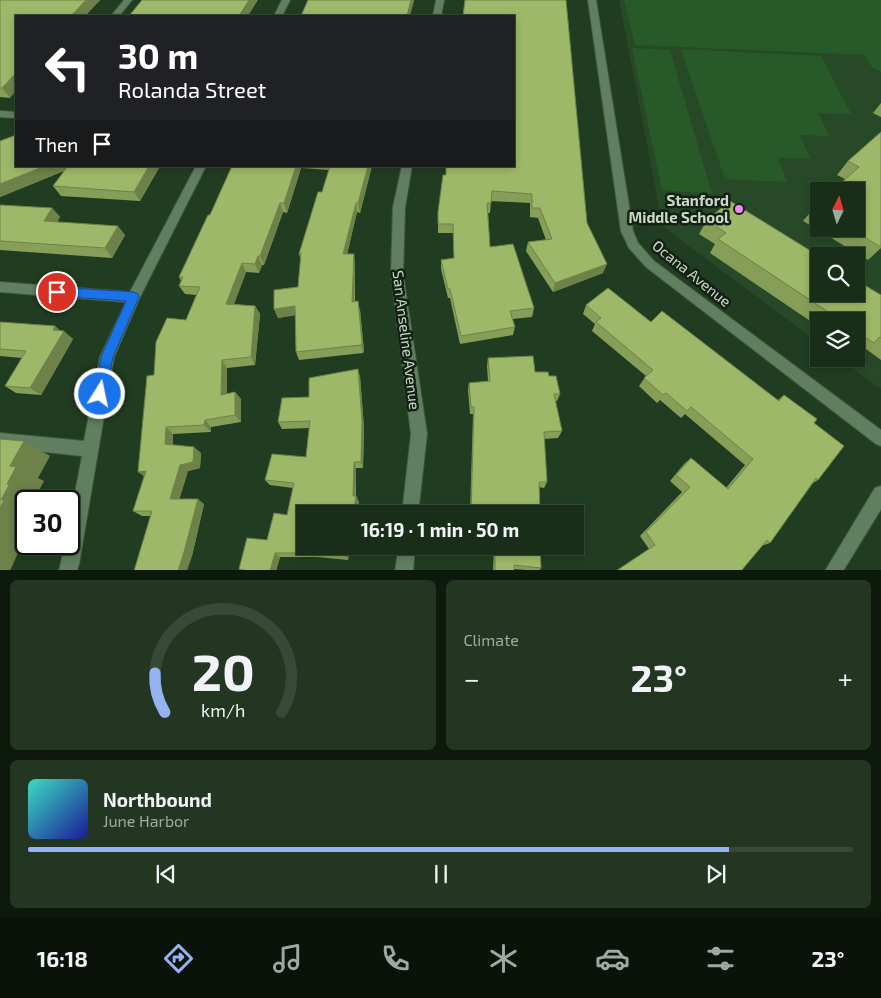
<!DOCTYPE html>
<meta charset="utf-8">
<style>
body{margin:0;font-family:"Exo 2",sans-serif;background:#223622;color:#f1f3f6;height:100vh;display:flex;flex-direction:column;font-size:19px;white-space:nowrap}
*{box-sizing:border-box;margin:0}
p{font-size:16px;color:#9fa8a2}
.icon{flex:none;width:28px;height:28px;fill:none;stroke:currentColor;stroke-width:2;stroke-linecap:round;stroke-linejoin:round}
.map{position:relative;height:570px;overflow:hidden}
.sheet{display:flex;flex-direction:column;gap:10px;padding:10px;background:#0e190e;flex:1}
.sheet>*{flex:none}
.guide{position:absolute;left:15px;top:15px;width:500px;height:152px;border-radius:0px;box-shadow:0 2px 8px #0003,0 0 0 1px #374a38;background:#202124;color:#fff;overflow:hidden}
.needle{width:32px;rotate:5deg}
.tools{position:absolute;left:810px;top:182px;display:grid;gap:10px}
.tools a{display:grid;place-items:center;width:55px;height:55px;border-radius:0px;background:#192e19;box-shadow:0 2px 8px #0003,0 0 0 1px #374a38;font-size:25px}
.speed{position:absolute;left:15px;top:490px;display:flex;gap:10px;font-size:25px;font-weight:700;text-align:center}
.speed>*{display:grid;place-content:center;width:65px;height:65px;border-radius:50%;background:#192e19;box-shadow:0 2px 8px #0003,0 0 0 1px #374a38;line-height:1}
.speed .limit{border:2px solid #111;border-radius:8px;background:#fff;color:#111}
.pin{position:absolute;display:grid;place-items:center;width:42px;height:42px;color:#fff;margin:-21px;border:2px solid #fff;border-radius:50%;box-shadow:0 1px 5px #0007}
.me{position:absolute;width:55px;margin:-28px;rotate:10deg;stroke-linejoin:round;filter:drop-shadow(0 0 4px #0008)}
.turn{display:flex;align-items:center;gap:18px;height:105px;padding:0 20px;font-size:22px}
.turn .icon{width:65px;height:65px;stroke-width:2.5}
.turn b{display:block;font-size:35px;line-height:42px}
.then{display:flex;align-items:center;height:48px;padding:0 20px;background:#0003;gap:10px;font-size:19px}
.big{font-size:38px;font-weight:700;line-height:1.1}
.sheet .tile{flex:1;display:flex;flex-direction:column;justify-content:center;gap:8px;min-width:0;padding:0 18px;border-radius:8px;background:#223622}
.sheet .dial{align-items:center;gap:0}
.dial svg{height:130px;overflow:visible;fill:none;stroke:#374a38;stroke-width:7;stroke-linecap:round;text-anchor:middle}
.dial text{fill:#f1f3f6;stroke:none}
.song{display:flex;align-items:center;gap:15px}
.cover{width:60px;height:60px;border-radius:8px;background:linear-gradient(135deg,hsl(170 70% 55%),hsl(240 70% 35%))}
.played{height:5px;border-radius:2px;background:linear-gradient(90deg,#95b2f1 85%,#374a38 85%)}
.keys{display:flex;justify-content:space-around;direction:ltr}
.heat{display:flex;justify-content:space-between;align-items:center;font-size:28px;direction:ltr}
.sheet .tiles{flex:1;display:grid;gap:10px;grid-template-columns:1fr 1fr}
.tile:last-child{grid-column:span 2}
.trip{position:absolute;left:296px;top:505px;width:288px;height:50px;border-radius:0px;background:#192e19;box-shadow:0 2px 8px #0003,0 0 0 1px #374a38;font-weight:700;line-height:50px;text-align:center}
.dock{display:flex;height:80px;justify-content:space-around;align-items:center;background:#0a120a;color:#9fa8a2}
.dock .icon{width:35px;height:35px}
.dock .current{color:#95b2f1}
.dock b{font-size:22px;color:#f1f3f6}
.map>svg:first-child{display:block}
.built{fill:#274927;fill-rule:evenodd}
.green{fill:#275a28}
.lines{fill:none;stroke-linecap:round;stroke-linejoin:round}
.minor-casing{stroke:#425a42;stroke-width:2}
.minor{fill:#607f5f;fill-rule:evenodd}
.wall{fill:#879e59}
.shaded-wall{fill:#6e8149}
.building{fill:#9db868;stroke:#6e8149}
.route{fill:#1a73e8;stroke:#114b97}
.poi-dot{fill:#ee8bf7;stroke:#142014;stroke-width:2}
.labels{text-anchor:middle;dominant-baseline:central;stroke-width:5;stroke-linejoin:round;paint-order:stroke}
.poi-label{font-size:15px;font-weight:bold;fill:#c8d9c7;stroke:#142014;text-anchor:end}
.street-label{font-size:15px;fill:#c8d9c7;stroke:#142014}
</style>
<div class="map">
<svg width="881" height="571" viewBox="0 0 881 571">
<rect width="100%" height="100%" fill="#213d21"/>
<!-- built -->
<path class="built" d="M619 0H881V389L840 359H856V321H819V343L663 227ZM819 191H856V229H819ZM819 256H856V294H819Z"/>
<!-- green -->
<path class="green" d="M624 0H881V72L872 67 864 55 635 45Z
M632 48 670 50 712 194 662 190Z
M681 49 821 56 851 114 818 113 829 136 799 135 811 159 778 158 787 182 725 179Z"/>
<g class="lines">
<!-- minor casing -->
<g class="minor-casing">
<path id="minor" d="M124 0H132L119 16H111Z
M282 0H290L282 16H274Z
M436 0H444L441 16H433Z
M588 0H596L633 231 638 243 654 261 881 430V446L876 444 646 267 629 248 621 231Z
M0 111 16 112V118L0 117Z
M196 166H206L140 297 114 357 79 564 77 571H59L65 544H69V525L82 456 0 447V433L84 441 100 357 126 302 0 292V282L130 292Z
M402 166H412L405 207 403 274 427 434 418 514H402L411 434 391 274 393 207Z
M881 486V509L843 571H825L875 488Z
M399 546H415L413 571H395Z"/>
</g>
<!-- minor -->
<use href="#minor" class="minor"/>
</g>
<!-- wall -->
<path class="wall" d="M0 0H100L85 16H16L10 98 0 97Z
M881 103V117L873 113Z
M881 132V248L868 260 803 221 814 208 819 203V229H856L845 179 837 175 848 161Z
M0 141 16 166H160L140 201 61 196 53 186 64 171 0 197Z
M232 166H372L360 213 357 212 347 254 355 263V302L360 310 364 351 363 353 299 360 296 352V315L278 318 274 309 298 287 301 260 299 254 322 192 329 170 301 168 287 213 283 212 264 265H262L259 273 246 272 234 304 255 306 260 314 255 365 227 368V394L235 392 241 399V422L211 427V432L173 434V445L201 453 200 468 188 471 179 499 204 504 192 556 151 516H142L133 511 144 476 154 375 186 320 196 295 185 294 179 286 181 281 179 277 210 215Z
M514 166 587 223 603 273 553 292 526 251 528 242 546 240 538 218 530 217V203L491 201 490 213H488L490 247 534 308 532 317 512 319 515 327 513 335 460 344 450 298H448L441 269V260L454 258 453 233H438V212Z
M0 205 52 208 60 217 57 222 125 235 112 258 0 250Z
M707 220 881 295V360L866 349 859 354 856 352V321H819V327L710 253 715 244 699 234Z
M586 305 651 322 778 400 784 395 814 423 818 480 813 483 770 543 761 546 649 549 640 536 682 492 670 481 684 464 691 458 726 488 745 465 685 414 681 418 660 400 657 403 639 386 646 376 592 331 595 324 583 314Z
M0 322 55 326 60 331 73 339 41 395 16 393 5 386 22 358 0 356Z
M488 358 549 376 560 394 557 401H555L562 431 558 438 544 439 547 482 544 488 539 487 540 514H470L473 414H470L468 390 469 383 488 381 487 366Z
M360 376 364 428 363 468H356V496L359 502 357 514H305V546H351L348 560 317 557H280L276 571H241L239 569 267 540 287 515 293 488 270 485 265 480 306 457 309 428 282 429 278 422 309 397Z
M494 546H540L541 568 539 571 514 569V571H493Z"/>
<!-- shaded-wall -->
<path class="shaded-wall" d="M86 0H100L85 16H71Z
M249 0H258L248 16H239Z
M411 0H414V1L410 16H407Z
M16 73V91L10 98 2 88Z
M45 166H75L0 197V184Z
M149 166H160L140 201 134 192Z
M296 166H301V168L287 213 284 203Z
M368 166H372L360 213 358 203Z
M280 203 283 212 264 265 260 256Z
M356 203 357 212 345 264 343 254Z
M52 208 60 217 52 230 44 221Z
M118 226 125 235 112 258 105 248Z
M354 254 355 263 354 311 352 302Z
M258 256 262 265 259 273 255 264Z
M242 263 246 272 231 312 226 304Z
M607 264 603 273 553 292 555 283Z
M358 301 360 310 364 351 363 353 361 345Z
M255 306 260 314 255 365 251 357Z
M295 306 299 314 278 318 274 309Z
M55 326 63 333 64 331 73 339 41 395 30 388 53 330Z
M222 360 227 368V402L221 395Z
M358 369 360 376 364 428 363 468 361 462Z
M235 392 241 399V422L235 415Z
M205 420 211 427V432L204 425Z
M166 427 173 434V451L165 444Z
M24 441 50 456 38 478 44 481 36 496 38 497 36 501H26V526L25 529 26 530 19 544H22L10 571H0V508L1 500 7 484 10 466Z
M194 447 201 453 200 468 188 471 178 504 170 499 180 465Z
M354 462 356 468 355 501 353 496Z
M146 471V478L138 472Z
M356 496 359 502 357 514H353Z
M198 499 204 504 192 556 187 571H178Z
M347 546H351L348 560 346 556Z
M275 553 280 557 276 571H270Z"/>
<!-- building -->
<path class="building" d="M0 0H86L71 16H16V73L2 88H0Z
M142 0H249L239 16H129Z
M308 0H411L407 16H301Z
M465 0H566L587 223 607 264 555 283 528 242 552 239 540 208H532V194L492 191 491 203H487L490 247 513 244 534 308 510 311 515 327 461 336 450 289H448L441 260 454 258 453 224H438V212L443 175H446V166H514V16H463Z
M881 132V247L850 229H856V191H832L859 167 848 161Z
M16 135V166H45L0 184V141Z
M68 166H149L134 192 53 186Z
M232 166H296L284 203H280L260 256H258L255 264 242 263 226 304 255 306 251 357 222 360 221 395 235 392V415L205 420 204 425 166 427 165 444 194 447 193 462 180 465 170 499H198L184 552 178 571H134L152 511H133L146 471 138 472 147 376 154 375 156 342 167 318 186 320 200 287 179 286 183 277H179L208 215H210Z
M330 166H368L358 203H356L343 254H354L352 302 358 301 362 343 361 345 296 352 295 306 274 309V290L298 287 301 253 299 254 318 192H322Z
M730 201 819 256V294H856V280L881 295V338L879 337 874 343 856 331V321H842L718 239 726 233 707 220Z
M819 203V210L814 208Z
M0 205 52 208 44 221 118 226 105 248 0 241Z
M608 288 651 322 662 311 779 401 784 395 817 419 814 423 844 446 818 480 816 478 770 543 767 540 741 571H616L655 545 646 532 690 487 676 475 691 458 728 489 753 459 691 407 687 411 666 393 663 395 644 378 653 370 596 322 601 318 586 305Z
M0 322 55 326 53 330 64 331 30 388 5 386 26 351 0 349Z
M533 356 535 372H548L549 376H556L560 394H554L562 431 544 432 547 482H539L540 514H471L474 407H471L469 383 490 381 488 358Z
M358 369 362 421 361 462H354L353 496H356L353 514H305V546H347L346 556 313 553H275L270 571H249L239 569 247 538 267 540 274 513 287 515 294 483 265 480 272 454 306 457 310 421 278 422 282 398 309 397V378Z
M0 439 24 441 10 466 16 467 7 484 9 485 1 500H4L0 508Z
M495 546H540L541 568 514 565V571H495Z"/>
<!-- route -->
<path class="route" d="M57 287 134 292 138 294 139 297 113 357 105 398 100 400 96 398 94 394 101 357 126 301 57 296 53 295 52 292 53 288Z"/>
<!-- markers -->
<circle class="poi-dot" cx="739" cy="209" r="5"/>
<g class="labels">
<!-- poi labels -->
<g class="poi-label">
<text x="729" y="200">Stanford<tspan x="729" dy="17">Middle School</tspan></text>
</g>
<!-- street labels -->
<g class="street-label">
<text transform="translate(692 273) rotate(39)">Ocana Avenue</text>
<text transform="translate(407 340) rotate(83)">San Anseline Avenue</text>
</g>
</g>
</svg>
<div class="tools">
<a><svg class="needle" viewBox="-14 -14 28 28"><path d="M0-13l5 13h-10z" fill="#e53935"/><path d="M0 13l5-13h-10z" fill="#9fa8a2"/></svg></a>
<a><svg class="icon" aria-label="search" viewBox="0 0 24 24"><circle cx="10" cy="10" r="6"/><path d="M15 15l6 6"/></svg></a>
<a><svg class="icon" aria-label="layers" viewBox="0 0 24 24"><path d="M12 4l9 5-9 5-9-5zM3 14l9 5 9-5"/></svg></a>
</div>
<div class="speed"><div class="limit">30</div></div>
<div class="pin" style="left:57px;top:292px;background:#d93025"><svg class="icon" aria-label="arrive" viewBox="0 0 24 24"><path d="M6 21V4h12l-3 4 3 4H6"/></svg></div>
<svg class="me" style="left:100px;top:394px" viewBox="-20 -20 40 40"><circle r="17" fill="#1a73e8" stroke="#fff" stroke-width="3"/><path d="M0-11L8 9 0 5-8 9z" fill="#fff"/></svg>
<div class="trip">16:19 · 1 min · 50 m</div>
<div class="guide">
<div class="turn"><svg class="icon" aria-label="left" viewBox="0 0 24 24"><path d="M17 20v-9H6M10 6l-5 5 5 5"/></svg><div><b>30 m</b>Rolanda Street</div></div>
<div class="then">Then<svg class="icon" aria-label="arrive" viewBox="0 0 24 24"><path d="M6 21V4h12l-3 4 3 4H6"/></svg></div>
</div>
</div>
<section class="sheet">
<div class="tiles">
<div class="tile dial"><svg viewBox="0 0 100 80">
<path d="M14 69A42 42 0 1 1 86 69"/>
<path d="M14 69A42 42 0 0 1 8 45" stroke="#95b2f1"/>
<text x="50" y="56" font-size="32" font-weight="700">20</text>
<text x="50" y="72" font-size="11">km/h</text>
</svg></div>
<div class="tile"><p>Climate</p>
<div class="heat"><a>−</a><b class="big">23°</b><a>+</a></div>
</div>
<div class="tile">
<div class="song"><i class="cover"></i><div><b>Northbound</b><p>June Harbor</p></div></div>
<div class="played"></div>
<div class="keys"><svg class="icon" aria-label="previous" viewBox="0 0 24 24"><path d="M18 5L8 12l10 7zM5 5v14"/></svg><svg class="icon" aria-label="pause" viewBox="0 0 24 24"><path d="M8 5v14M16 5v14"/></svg><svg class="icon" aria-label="next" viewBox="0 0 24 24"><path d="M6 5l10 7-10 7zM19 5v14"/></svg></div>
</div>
</div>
</section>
<nav class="dock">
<b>16:18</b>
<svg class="icon current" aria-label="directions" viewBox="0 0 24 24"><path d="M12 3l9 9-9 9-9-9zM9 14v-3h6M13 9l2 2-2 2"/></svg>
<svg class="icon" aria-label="music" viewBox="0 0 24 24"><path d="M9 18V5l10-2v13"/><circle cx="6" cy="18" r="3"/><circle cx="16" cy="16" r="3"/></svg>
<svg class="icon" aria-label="phone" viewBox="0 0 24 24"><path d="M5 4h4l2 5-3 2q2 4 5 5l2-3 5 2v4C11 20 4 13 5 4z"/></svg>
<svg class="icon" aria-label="climate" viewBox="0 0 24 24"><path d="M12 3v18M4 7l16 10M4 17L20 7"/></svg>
<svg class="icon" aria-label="car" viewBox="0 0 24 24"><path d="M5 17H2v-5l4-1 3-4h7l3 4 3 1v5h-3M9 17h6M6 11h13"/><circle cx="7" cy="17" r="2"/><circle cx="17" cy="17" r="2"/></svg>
<svg class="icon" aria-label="filters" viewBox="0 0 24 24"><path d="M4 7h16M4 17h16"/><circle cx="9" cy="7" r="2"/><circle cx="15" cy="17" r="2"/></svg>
<b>23°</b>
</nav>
